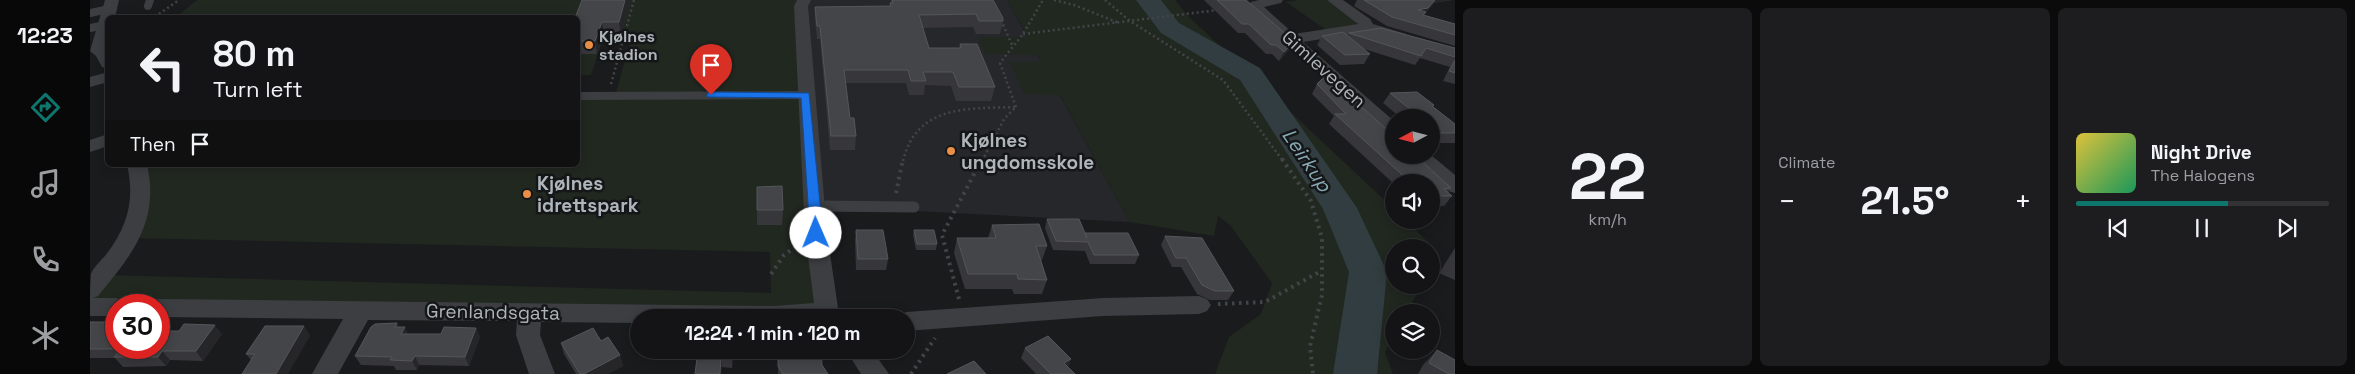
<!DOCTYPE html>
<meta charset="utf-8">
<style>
body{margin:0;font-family:"Space Grotesk",sans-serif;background:#1d1d1f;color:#f1f3f6;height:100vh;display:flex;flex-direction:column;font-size:19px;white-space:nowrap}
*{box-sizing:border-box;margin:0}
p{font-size:16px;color:#9d9ea1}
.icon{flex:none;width:28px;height:28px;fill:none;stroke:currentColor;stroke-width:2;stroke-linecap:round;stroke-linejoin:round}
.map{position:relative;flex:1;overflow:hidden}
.details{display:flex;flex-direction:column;gap:8px;padding:8px;background:#0b0b0c;width:900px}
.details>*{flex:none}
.guide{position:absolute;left:15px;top:15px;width:475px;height:152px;border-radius:8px;box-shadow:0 2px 12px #0003,0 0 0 1px #333335;background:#141416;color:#f1f3f6;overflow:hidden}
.needle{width:32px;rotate:263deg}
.tools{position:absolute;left:1295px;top:109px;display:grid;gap:10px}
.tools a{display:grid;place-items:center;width:55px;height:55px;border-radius:50%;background:#141416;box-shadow:0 2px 12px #0003,0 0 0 1px #333335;font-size:25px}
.speed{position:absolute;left:15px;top:294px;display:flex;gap:10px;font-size:25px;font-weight:700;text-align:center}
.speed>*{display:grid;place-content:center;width:65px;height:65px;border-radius:50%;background:#141416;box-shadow:0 2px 12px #0003,0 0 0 1px #333335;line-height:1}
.speed .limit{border:8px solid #d22;background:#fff;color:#111}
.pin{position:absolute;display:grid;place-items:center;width:42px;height:42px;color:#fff;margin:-51px -21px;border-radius:50% 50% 50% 0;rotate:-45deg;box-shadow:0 0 5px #0007}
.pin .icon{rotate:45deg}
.me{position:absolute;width:55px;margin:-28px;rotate:359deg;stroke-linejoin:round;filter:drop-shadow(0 0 4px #0008)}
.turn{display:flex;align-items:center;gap:18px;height:105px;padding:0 25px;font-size:22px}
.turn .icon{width:65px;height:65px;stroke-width:2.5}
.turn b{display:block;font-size:35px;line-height:42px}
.then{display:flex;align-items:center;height:48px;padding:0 25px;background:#0003;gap:10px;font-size:19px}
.big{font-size:38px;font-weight:700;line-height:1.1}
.details .card{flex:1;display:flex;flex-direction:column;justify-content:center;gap:8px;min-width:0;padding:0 18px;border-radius:8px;background:#1d1d1f}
.details .dial{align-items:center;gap:0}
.dial b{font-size:65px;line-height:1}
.song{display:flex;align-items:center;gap:15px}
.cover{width:60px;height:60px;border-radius:8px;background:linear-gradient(135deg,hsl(50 70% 55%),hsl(150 70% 35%))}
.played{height:5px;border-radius:2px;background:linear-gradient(90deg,#0f766e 60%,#333335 60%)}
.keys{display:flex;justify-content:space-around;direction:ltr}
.heat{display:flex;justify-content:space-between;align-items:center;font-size:28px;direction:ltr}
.details .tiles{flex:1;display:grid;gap:8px;grid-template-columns:repeat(3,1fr)}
.trip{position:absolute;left:540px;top:309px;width:285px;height:50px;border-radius:25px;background:#141416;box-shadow:0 2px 12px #0003,0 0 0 1px #333335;font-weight:700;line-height:50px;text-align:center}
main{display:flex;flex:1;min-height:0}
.tabs{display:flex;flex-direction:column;width:90px;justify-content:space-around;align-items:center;background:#080809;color:#9d9ea1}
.tabs .icon{width:35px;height:35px}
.tabs .on{color:#0f766e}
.tabs b{font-size:22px;color:#f1f3f6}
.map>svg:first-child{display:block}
.built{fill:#26272a}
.green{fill:#212820}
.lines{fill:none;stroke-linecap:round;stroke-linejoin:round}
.river{fill:#313d40;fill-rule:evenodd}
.path-far1{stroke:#424548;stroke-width:2.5;stroke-dasharray:2 3;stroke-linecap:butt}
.path{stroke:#424548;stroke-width:4;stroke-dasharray:2.5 4.5;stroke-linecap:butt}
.service-far1{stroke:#3c3e41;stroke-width:8}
.service{stroke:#3c3e41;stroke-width:11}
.minor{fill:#3c3e41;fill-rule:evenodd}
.wall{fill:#37373b}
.shaded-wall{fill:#262629}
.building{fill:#444548;stroke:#54565a}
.route{fill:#1a73e8;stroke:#114b97}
.poi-dot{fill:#ea8f45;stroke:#151618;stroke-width:2}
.labels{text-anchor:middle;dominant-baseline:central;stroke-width:5;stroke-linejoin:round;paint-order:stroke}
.far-poi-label{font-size:16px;font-weight:bold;fill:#aeb5bb;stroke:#151618;text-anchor:start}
.street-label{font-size:19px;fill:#aeb5bb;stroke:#151618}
.poi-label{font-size:19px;font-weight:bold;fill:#aeb5bb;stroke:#151618;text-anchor:start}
.water-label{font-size:20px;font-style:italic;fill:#87a9b4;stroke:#151618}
</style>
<main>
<nav class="tabs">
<b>12:23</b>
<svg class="icon on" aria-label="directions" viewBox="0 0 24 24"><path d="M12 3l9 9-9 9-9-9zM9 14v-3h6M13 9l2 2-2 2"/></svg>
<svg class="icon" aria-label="music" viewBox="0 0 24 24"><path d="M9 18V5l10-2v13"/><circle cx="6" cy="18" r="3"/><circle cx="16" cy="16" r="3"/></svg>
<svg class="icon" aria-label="phone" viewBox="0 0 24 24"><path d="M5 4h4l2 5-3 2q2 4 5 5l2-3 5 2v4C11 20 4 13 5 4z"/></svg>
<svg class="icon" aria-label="climate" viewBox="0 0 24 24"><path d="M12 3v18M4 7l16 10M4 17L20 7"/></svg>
</nav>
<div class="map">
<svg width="1365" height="374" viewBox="0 0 1365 374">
<rect width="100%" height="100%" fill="#1a1b1d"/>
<!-- built -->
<path class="built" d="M714 0H917L1040 222 726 206Z"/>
<!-- green -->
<path class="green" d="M107 0H714L737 311 69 308V305L0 307V290L13 275 681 293 680 252 38 238 47 165H488V96H525L542 36 514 35 501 75H488V18L86 17Z
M917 0H1085L1098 16 1304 209V220H1315L1339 243 1347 257 1341 268V248H1304V285H1332L1317 312H1304V336L1295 352 1303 374H1125L1139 337 1171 314 1182 283 1140 225 1128 216 1124 236 1040 222 970 95 934 94 920 62H951L948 55 895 54 888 37H938Z
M1209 0H1237L1267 20 1265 25 1236 30 1196 2Z"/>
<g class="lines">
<!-- river -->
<path class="river" d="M1046 0H1071L1089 23 1170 68 1267 208 1297 272 1287 374H1243L1259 272 1233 209 1150 80 1071 33Z"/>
<!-- path-far1 -->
<path class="path-far1" d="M964 0 984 5 1029 23
M1015 0 1040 21 1133 80 1193 161
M69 14 89 0
M911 20 923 47
M933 34 1128 10
M521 84 544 0
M926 107 910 63 933 34 953 0
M813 161C827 104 878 109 925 107
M892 161 914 119 926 107"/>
<!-- path -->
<path class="path" d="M1192 159 1221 201 1232 238V295L1220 346 1223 374
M806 193 813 159
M681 274 694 255 707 246
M869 299 852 235 892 159
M1128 304 1175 302 1231 271
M821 374 845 338"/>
<!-- service-far1 -->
<path class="service-far1" d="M58 6 60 0
M0 13 19 9
M0 28 15 25
M488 96 716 95"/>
<!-- service -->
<path class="service" d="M726 206 824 207"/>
<!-- minor -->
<path class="minor" d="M15 0H29L25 18H18V69L12 67 6 56 0 51Z
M707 0H721L718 6 737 233 748 308 755 318H549V323L451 322 450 335 465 374H439L426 335 427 321 278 320 248 374H222L253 319 69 317V305H59L61 302 69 299 684 306 724 303 715 233 704 6Z
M1169 0H1193L1191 3 1174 7 1204 34 1268 24 1237 0H1253L1280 19 1283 24 1316 34 1319 37 1316 40 1311 42 1276 32 1213 42 1304 121V136L1298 135 1162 12 1159 5 1161 2Z
M18 72V82L0 87V77Z
M18 134V146L0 152V140Z
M1320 155H1341L1365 175V193L1358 191Z
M37 165H57C70 221 42 255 8 296L3 298H26L34 301 37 305H26V316H0C0 307 0 281 1 274 4 266 13 259 18 252 38 225 45 198 37 165Z
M1109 296 1117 299 1121 305 1117 311 1109 314 1013 316 816 331V318H806L816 312 1013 298Z
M756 350H782L799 374H771Z"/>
</g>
<!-- wall -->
<path class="wall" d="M540 0 531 35H514L507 54H488V18Z
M801 0H903L913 21 910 34H886L883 27 833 28 839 48H869L870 44 905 87 901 101H866L861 86 835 85 834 95H819L816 83H755L760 118 766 136 765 150H740L730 39H727L725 19V7L800 6Z
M1114 0H1156L1199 50 1189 61 1182 54H1176L1155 33H1148Z
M1267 0H1362L1344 3 1334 15 1365 24V46L1297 26 1264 6Z
M1259 33 1365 48V84L1353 81 1360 67 1330 58 1325 65 1271 48 1280 54 1274 64 1250 65 1227 45 1232 36H1258Z
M1227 84 1361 188 1358 192 1362 196 1354 206H1341V182H1304V184L1239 124 1244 116 1222 94Z
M1300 93 1344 105 1343 107 1365 124V143H1343L1341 142V118H1311L1293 103Z
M667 187 693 210 692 225H667Z
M957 219 995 233 1049 255 1045 264H1000L995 251 963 250 955 228Z
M902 225 957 246 952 260H951L957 280 952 294H924L922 289H875L864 253 867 238H898Z
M766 230 798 259 796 270H766L765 240Z
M824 230 847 244 846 250H826L823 235Z
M1075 236 1144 291 1138 300H1120L1107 294 1091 267H1082L1071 245Z
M1365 248V280L1349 273Z
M0 322H25L26 323V348L132 334 113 361 80 360 76 366 33 367 25 358H0Z
M307 323 309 327 318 334H351L386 328 390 337 379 366 329 365 327 370H306L304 366 271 365 265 356Z
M214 326 220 336 161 360 156 354Z
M511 341 530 355 533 366 518 374H486L474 354 471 343Z
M935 348 981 359 978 367 985 374H946L931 358Z
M608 350H644L642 368 632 367Z
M688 350 732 365 738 374H688Z
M1347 350 1365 374H1328L1333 365Z"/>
<!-- shaded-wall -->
<path class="shaded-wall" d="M535 0H540L531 35 529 22Z
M1345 0H1362L1344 3 1333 17 1328 10Z
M512 22 514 35 507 54 505 41Z
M1204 41 1199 50 1189 61 1194 52Z
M25 322 26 323V340L17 332Z
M307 323 312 333 315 327 319 336 316 343 305 327Z
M125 325 132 334 113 361 106 351Z
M214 326 220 336 198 374H186Z
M386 328 390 337 379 366 375 357Z
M642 350H644L642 368Z
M72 351 80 360 76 366 68 357Z
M530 355 533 366 518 374H494Z
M325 356 329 365 327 370 322 361Z
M631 357 632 367 631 374H630Z
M981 359 977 369 974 363Z"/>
<!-- building -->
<path class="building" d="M492 0H535L529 22H512L505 41H488V27L490 22H488V18H485Z
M802 0H903L913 18V21H889L886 14 829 15 839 48H871L870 44H887L905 87H869L863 72H833L836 81H821L818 70H754L760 118H764L766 136H741L730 26H727L725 7 801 6 800 3H803Z
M1127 0H1156L1204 41 1194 52 1186 45H1181L1159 24H1152Z
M1274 0H1345L1338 8 1328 10 1336 12 1333 15 1365 24V35L1302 17Z
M1291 28 1365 48V57L1336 48 1331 56 1259 33Z
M1253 32 1280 54 1255 55 1232 36Z
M1365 60V73L1359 71Z
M1236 75 1304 136V155H1325L1361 188 1354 189 1362 196H1341V182H1320L1245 114H1256L1227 84Z
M1327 92 1344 105 1342 106 1365 124V133H1351L1341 126V118H1331L1300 93Z
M692 186 693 210H667V187Z
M957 219H989L997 238 995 233H1038L1049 255H1004L998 242 966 241Z
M949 224 957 246H946L957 280 928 279 927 274H878L867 238H906L902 225Z
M766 230H793L798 259H768Z
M824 230H844L847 244H827Z
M1075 236 1112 238 1144 291H1125L1112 285 1096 258H1086Z
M0 322H25L17 332 26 331V348H69V331H89L94 324 125 325 106 351H72L68 357H24L31 349H0Z
M307 323 305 327H315L311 334H351L354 327 386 328 375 357 325 356 322 361 300 360 302 357 265 356 281 327 285 324Z
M175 326H214L186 374H152L165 354H156Z
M503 328 511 341 518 337 530 355 494 374H490L471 343Z
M958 336 981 359 974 363 985 374H961L935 348Z
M608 350H642V357H631L630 374H605Z
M688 350H731L732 365 738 374H692H693L688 366Z
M1347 350 1365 360V374H1359L1339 363Z
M884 361 896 374H857Z"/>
<!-- route -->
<path class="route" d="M621 92 719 93 733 233 731 236 726 237 720 233 711 98 617 97V93Z"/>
<!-- markers -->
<g class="poi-dot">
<circle cx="499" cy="45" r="5"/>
<circle cx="861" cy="151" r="5"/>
<circle cx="437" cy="194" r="5"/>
</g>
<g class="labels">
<!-- far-poi labels -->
<g class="far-poi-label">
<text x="509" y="36">Kjølnes<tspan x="509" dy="18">stadion</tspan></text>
</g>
<!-- street labels -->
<g class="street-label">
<text transform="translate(1234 69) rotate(42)">Gimlevegen</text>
<text transform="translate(403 312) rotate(1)">Grenlandsgata</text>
</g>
<!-- poi labels -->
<g class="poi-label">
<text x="871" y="140">Kjølnes<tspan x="871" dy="22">ungdomsskole</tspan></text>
<text x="447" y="183">Kjølnes<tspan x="447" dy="22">idrettspark</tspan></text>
</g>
<!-- water labels -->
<g class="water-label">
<text transform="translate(1217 160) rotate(56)">Leirkup</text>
</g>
</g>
</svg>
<div class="tools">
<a><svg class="needle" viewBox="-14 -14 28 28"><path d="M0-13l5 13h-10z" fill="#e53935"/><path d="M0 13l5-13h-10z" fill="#9d9ea1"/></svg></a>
<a><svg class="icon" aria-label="sound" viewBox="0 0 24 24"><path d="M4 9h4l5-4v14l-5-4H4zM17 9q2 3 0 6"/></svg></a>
<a><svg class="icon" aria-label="search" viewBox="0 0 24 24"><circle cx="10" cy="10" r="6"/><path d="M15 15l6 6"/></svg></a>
<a><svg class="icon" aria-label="layers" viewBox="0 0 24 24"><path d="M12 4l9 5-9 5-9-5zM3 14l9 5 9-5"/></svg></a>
</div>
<div class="speed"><div class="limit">30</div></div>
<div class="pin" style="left:621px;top:95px;background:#d93025"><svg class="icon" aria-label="arrive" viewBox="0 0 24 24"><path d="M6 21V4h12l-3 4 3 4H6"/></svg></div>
<svg class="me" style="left:726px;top:233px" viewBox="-20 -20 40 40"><circle r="19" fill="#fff"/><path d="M0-13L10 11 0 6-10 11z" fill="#1a73e8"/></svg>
<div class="trip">12:24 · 1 min · 120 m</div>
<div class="guide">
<div class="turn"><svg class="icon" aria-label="left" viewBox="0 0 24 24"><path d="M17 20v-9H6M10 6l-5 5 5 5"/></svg><div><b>80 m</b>Turn left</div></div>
<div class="then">Then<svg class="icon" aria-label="arrive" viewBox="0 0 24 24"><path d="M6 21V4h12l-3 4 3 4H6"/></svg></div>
</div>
</div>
<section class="details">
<div class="tiles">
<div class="card dial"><b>22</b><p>km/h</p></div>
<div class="card"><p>Climate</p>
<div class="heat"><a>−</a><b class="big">21.5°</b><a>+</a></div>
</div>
<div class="card">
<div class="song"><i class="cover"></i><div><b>Night Drive</b><p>The Halogens</p></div></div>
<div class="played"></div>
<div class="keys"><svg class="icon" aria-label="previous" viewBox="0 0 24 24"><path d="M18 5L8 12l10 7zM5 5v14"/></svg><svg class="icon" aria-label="pause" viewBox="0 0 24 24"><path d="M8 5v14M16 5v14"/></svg><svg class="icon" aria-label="next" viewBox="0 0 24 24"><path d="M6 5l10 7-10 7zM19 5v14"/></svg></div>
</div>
</div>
</section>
</main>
